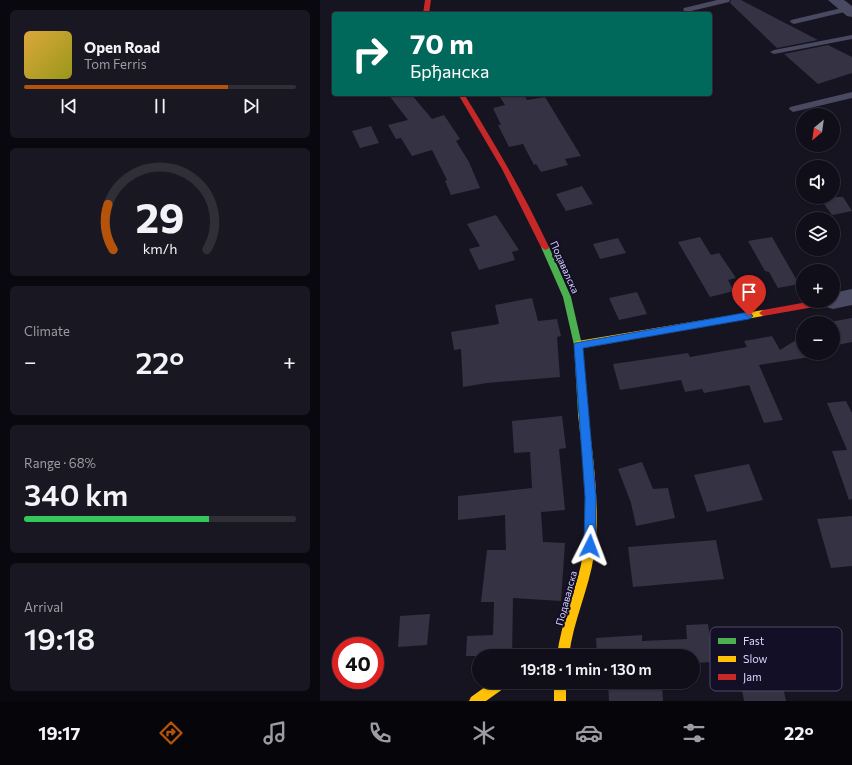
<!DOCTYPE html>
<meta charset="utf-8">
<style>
body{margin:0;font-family:Commissioner,sans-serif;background:#191822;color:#f1f3f6;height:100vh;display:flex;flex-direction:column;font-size:15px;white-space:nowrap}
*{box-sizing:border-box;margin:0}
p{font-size:13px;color:#9c9ca2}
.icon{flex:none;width:22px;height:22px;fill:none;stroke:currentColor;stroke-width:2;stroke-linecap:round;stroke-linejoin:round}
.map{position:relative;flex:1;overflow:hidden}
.drawer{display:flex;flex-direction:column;gap:10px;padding:10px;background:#09080e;width:320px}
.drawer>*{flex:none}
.guide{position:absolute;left:12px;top:12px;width:380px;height:84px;border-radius:4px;box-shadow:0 1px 3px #0004,0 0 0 1px #302f38;background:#00695c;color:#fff;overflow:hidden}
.needle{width:26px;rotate:209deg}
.tools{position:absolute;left:476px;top:108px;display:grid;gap:8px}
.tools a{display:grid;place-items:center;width:44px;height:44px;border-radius:50%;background:#100f19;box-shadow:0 1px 3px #0004,0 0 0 1px #302f38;font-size:20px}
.speed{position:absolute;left:12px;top:637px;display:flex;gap:8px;font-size:20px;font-weight:700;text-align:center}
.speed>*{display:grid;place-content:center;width:52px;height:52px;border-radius:50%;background:#100f19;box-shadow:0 1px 3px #0004,0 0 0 1px #302f38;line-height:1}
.speed .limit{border:6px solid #d22;background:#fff;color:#111}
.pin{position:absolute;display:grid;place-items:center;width:34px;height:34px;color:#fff;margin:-41px -17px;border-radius:50% 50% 50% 0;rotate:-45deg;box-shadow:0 0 4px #0007}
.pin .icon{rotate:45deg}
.me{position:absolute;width:44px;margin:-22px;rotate:3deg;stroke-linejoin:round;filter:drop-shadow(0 0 3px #0008)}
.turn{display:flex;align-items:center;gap:14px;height:84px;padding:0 12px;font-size:18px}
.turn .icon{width:52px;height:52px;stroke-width:2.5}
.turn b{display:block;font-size:28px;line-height:34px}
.big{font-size:30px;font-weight:600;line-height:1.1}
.drawer .tile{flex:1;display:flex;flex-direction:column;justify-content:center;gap:6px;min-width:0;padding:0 14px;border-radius:6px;background:#191822}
.drawer .dial{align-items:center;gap:0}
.dial svg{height:104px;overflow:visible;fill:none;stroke:#302f38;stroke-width:7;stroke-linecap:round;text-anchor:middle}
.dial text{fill:#f1f3f6;stroke:none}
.song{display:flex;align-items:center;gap:12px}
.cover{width:48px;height:48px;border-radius:6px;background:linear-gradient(135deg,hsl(40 70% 55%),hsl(60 70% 35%))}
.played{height:4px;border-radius:2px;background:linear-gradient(90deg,#b45309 75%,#302f38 75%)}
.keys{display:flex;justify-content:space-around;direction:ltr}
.heat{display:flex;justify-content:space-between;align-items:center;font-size:22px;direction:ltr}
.charge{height:6px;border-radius:3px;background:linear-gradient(90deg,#34c759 68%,#302f38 0)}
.trip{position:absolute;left:152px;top:649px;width:228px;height:40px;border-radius:20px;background:#100f19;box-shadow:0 1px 3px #0004,0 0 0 1px #302f38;font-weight:600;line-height:40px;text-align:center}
.tab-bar{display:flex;height:64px;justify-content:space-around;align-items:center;background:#06060a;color:#9c9ca2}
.tab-bar .icon{width:28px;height:28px}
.tab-bar .on{color:#b45309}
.tab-bar b{font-size:18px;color:#f1f3f6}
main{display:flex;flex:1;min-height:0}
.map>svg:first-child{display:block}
.building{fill:#343243}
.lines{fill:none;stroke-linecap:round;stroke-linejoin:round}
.lane{fill:#4a4962;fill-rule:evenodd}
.street{fill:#4a4962;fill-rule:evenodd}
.fast{fill:#4caf50;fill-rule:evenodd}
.slow{fill:#ffc107;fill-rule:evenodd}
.jam{fill:#c62828;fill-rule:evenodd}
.route{fill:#1a73e8;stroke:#114b97}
.labels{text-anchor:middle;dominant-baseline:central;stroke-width:4;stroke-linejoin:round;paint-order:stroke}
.street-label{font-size:10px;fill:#d9d4ff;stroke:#130f26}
.key{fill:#130f26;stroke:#4e4a67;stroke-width:1}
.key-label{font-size:11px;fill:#d9d4ff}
</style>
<main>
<section class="drawer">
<div class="tile">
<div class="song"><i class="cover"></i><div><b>Open Road</b><p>Tom Ferris</p></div></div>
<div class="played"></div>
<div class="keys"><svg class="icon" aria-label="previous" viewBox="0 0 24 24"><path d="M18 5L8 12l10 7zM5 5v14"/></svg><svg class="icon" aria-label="pause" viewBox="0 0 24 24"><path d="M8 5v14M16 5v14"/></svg><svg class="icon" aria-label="next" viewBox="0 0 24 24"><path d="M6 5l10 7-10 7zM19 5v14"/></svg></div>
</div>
<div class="tile dial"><svg viewBox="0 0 100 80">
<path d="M14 69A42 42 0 1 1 86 69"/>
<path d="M14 69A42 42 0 0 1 10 34" stroke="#b45309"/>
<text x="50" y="56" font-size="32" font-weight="700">29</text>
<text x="50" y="72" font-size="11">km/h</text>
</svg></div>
<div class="tile"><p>Climate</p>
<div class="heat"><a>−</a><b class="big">22°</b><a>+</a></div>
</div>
<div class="tile"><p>Range · 68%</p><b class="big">340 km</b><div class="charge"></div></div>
<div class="tile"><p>Arrival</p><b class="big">19:18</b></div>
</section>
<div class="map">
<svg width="532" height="701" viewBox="0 0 532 701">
<rect width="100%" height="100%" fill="#161421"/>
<!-- building -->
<path class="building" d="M411 0H421L498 40 457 48 410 3Z
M508 45 532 57V73L498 84 464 54Z
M68 94H91L112 119 124 115 140 139 136 141 149 162 160 188 131 195 125 181 127 180 112 150 92 156 81 138 76 139 68 125 88 120Z
M178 94H204L207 100 225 97 261 156 245 159 248 165 221 172 216 164 214 165 203 144 189 147 178 125H181L173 108 185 105Z
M51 126 59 143 40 148 32 131Z
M262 186 273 204 246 211 236 194Z
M499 197H523L532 211 512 215Z
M176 215 199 250 192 252 195 260 159 270 149 249 160 246 147 224Z
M380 237 391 255 399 253 416 278 408 280 414 291 390 297 358 242Z
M452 237 479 284 458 288 449 272 445 271 428 241Z
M298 238 306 253 280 259 273 244Z
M317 292 327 314 299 320 289 298Z
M212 298 218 321 237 319 241 336 237 337 240 377 167 383 143 387 141 349 134 350 131 332 179 324 175 305Z
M532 318V342L513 346V323H504Z
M483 327V353L509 354 439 365 463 420 444 423 429 385 384 393 382 389 365 392 361 380 300 390 293 364 368 353 370 357 427 347 424 341 452 336 460 350 481 337 476 328Z
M526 401 532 413V499L529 500 512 451 527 450 507 403Z
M242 416 246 448 239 449 245 510 221 512 223 542 245 543 241 601 193 598 192 656H146L147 636 173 635 174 602H161L167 550H186L185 515 138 520V496L212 488 210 452 194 453 192 421Z
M322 462 333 489 348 488 355 518 316 526 311 503 298 469Z
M429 464 443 500 387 512 374 475Z
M532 516V566L511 568 497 519Z
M396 540 404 579 313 587 308 547Z
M110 614 107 645 78 647 80 616Z
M388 624 393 662 373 663V656H277L276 638 322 635V641L367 639 366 625Z
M459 667 466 701H424L418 668Z
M288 682H342L343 701H289Z"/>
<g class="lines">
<!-- lane -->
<path class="lane" d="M397 0H410L409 2 367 12 363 10 364 8Z
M526 7 530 9 529 11 474 24 470 22 471 20Z
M532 35V39L454 54 450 52 454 50Z
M532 92V98L473 112 469 109 470 107Z"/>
<!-- street -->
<path class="street" d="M508 0H524L532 6V17L527 16Z
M532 289V305L513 309 506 307 503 301H513V293Z"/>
<!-- fast -->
<path class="fast" d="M225 244 229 247 251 297 262 345 268 414 266 417 263 418 260 417 258 414 254 345 243 297 221 247Z"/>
<!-- slow -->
<path class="slow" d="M443 310 447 313 443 316 258 349 255 348 254 345 255 342 258 341Z
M263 410 266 411 268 414C273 460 281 508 274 555 269 589 253 621 249 656H237C241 621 257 589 263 555 270 509 263 460 258 414L260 411Z
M172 682H189L187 686 166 701H149L151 697Z
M234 682H246V701H234Z"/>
<!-- jam -->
<path class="jam" d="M105 0H111L109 14H103Z
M138 94H144C175 144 204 194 229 247L228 249 225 250 221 247 182 169Z
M513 298 515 301 511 304 443 316 439 313 443 310 493 301H513Z"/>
</g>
<!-- route -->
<path class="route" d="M429 312 433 316 429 319 263 348 276 497 275 546 273 549 270 551 266 549 264 546 265 497 254 345 255 343Z"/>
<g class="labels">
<!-- street labels -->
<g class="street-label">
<text transform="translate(245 267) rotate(66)">Подавалска</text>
<text transform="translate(246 598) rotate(-75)">Подавалска</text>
</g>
</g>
<!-- legend -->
<rect x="390" y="627" width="132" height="64" rx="6" class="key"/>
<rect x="398" y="638" width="18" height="6" fill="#4caf50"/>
<rect x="398" y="656" width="18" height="6" fill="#ffc107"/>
<rect x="398" y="674" width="18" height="6" fill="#c62828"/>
<g class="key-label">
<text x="423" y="645">Fast</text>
<text x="423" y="663">Slow</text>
<text x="423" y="681">Jam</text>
</g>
</svg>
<div class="tools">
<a><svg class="needle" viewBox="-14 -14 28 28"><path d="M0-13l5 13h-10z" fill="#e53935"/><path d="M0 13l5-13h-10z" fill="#9c9ca2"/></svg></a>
<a><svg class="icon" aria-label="sound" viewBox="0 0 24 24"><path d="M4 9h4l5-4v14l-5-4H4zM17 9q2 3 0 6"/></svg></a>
<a><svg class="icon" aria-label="layers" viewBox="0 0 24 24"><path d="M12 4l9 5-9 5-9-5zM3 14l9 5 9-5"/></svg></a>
<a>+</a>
<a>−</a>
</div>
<div class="speed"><div class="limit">40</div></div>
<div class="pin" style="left:429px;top:316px;background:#d93025"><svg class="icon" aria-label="arrive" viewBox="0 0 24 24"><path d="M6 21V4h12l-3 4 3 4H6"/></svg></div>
<svg class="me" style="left:270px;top:546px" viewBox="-20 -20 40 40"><path d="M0-17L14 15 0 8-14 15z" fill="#1a73e8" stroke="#fff" stroke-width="4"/></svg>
<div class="trip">19:18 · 1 min · 130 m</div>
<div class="guide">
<div class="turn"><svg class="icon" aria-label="right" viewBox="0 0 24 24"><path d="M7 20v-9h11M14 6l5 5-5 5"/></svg><div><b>70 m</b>Брђанска</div></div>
</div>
</div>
</main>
<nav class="tab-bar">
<b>19:17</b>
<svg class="icon on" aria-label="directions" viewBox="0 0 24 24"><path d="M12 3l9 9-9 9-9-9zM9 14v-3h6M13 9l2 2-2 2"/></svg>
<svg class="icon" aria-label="music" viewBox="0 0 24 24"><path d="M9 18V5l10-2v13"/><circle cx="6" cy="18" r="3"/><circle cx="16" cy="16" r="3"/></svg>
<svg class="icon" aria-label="phone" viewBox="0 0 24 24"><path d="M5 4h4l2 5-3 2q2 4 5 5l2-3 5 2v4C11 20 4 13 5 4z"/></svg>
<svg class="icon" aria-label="climate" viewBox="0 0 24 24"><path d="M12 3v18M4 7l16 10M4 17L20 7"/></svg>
<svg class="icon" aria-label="car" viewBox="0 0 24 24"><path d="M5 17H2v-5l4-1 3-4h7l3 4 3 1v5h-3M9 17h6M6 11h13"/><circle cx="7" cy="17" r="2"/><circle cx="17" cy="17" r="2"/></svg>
<svg class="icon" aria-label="filters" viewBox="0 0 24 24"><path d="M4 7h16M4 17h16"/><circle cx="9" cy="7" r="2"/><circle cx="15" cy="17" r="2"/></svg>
<b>22°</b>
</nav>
